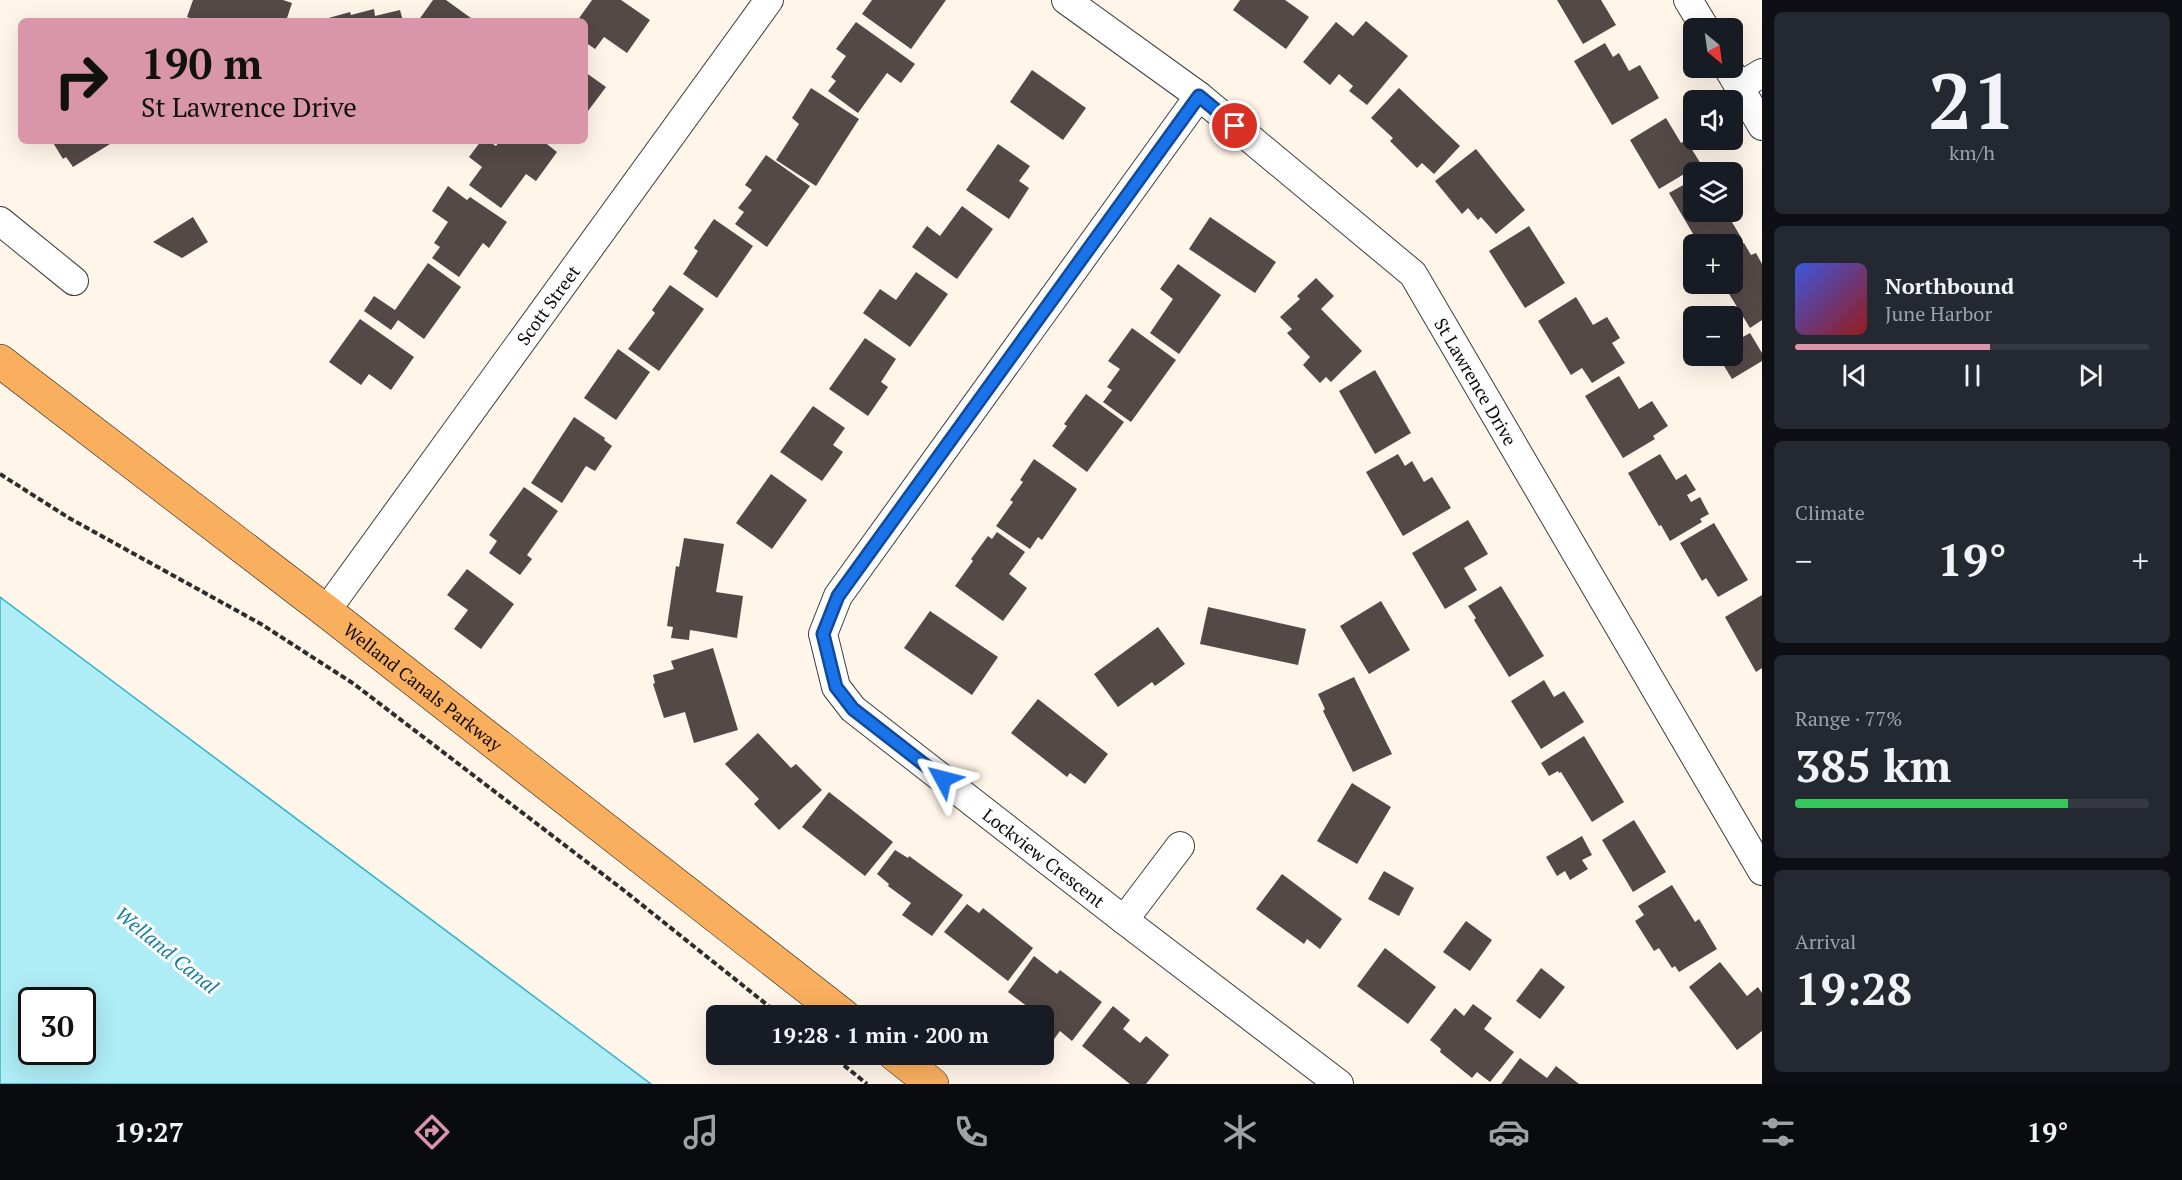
<!DOCTYPE html>
<meta charset="utf-8">
<style>
body{margin:0;font-family:"PT Serif",serif;background:#242831;color:#f1f3f6;height:100vh;display:flex;flex-direction:column;font-size:22px;white-space:nowrap}
*{box-sizing:border-box;margin:0}
p{font-size:20px;color:#9ea1a6}
.icon{flex:none;width:33px;height:33px;fill:none;stroke:currentColor;stroke-width:2;stroke-linecap:round;stroke-linejoin:round}
.map{position:relative;flex:1;overflow:hidden}
.drawer{display:flex;flex-direction:column;gap:12px;padding:12px;background:#0d0f14;width:420px}
.drawer>*{flex:none}
.top-card{position:absolute;left:18px;top:18px;width:570px;height:126px;border-radius:9px;box-shadow:0 6px 24px #0002;background:#d995aa;color:#111;overflow:hidden}
.needle{width:39px;rotate:151deg}
.tools{position:absolute;left:1683px;top:18px;display:grid;gap:12px}
.tools a{display:grid;place-items:center;width:60px;height:60px;border-radius:9px;background:#171b24;box-shadow:0 6px 24px #0002;font-size:30px}
.speed{position:absolute;left:18px;top:987px;display:flex;gap:12px;font-size:30px;font-weight:700;text-align:center}
.speed>*{display:grid;place-content:center;width:78px;height:78px;border-radius:50%;background:#171b24;box-shadow:0 6px 24px #0002;line-height:1}
.speed .limit{border:3px solid #111;border-radius:9px;background:#fff;color:#111}
.pin{position:absolute;display:grid;place-items:center;width:51px;height:51px;color:#fff;margin:-26px;border:3px solid #fff;border-radius:50%;box-shadow:0 2px 6px #0007}
.me{position:absolute;width:66px;margin:-33px;rotate:308deg;stroke-linejoin:round;filter:drop-shadow(0 0 4px #0008)}
.turn{display:flex;align-items:center;gap:21px;height:126px;padding:0 24px;font-size:27px}
.turn .icon{width:78px;height:78px;stroke-width:2.5}
.turn b{display:block;font-size:42px;line-height:51px}
.big{font-size:45px;font-weight:600;line-height:1.1}
.drawer .card{flex:1;display:flex;flex-direction:column;justify-content:center;gap:9px;min-width:0;padding:0 21px;border-radius:9px;background:#242831}
.drawer .dial{align-items:center;gap:0}
.dial b{font-size:78px;line-height:1}
.song{display:flex;align-items:center;gap:18px}
.cover{width:72px;height:72px;border-radius:9px;background:linear-gradient(135deg,hsl(230 70% 55%),hsl(0 70% 35%))}
.played{height:6px;border-radius:3px;background:linear-gradient(90deg,#d995aa 55%,#363941 55%)}
.keys{display:flex;justify-content:space-around;direction:ltr}
.heat{display:flex;justify-content:space-between;align-items:center;font-size:33px;direction:ltr}
.charge{height:9px;border-radius:4px;background:linear-gradient(90deg,#34c759 77%,#363941 0)}
.trip{position:absolute;left:706px;top:1005px;width:348px;height:60px;border-radius:9px;background:#171b24;box-shadow:0 6px 24px #0002;font-weight:600;line-height:60px;text-align:center}
.tabs{display:flex;height:96px;justify-content:space-around;align-items:center;background:#090b0e;color:#9ea1a6}
.tabs .icon{width:42px;height:42px}
.tabs .on{color:#d995aa}
.tabs b{font-size:27px;color:#f1f3f6}
main{display:flex;flex:1;min-height:0}
.map>svg:first-child{display:block}
.water{fill:#aeecf6;stroke:#34b4cd;stroke-width:1.5;fill-rule:evenodd}
.building{fill:#534947}
.lines{fill:none;stroke-linecap:round;stroke-linejoin:round}
.minor-casing{stroke:#3e3e3e;stroke-width:30}
.major-casing{stroke:#1c1c1c;stroke-width:34}
.path{stroke:#2d2d2d;stroke-width:4;stroke-dasharray:6 3;stroke-linecap:butt}
.minor{stroke:#fff;stroke-width:28}
.major{stroke:#f9af5e;stroke-width:33}
.route-casing{stroke:#114b97;stroke-width:15}
.route{stroke:#1a73e8;stroke-width:10}
.labels{text-anchor:middle;dominant-baseline:central;stroke-width:6;stroke-linejoin:round;paint-order:stroke}
.street-label{font-size:18px;fill:#0b0b0b;stroke:#fff}
.water-label{font-size:20px;font-style:italic;fill:#15819c;stroke:#fff}
</style>
<main>
<div class="map">
<svg width="1762" height="1084" viewBox="0 0 1762 1084">
<rect width="100%" height="100%" fill="#fff5e9"/>
<!-- water -->
<path class="water" d="M0 597 651 1084H0ZM82 1000V1052H32V1000Z"/>
<!-- building -->
<path class="building" d="M193 0H283L292 3 286 21H200L187 17Z
M433 0H446L475 21H418Z
M592 0H621L650 20 627 53 604 37 595 49 585 42V21H577Z
M872 0H946L911 49 862 14Z
M1240 0H1285L1309 17 1286 49 1233 10Z
M1557 0H1601L1616 25 1583 44Z
M374 9 375 16 400 10 403 21H318L350 12 351 15Z
M1366 21 1408 56 1367 105 1349 91 1353 86 1339 74 1330 85 1303 62 1336 22 1353 36Z
M856 22 915 64 901 83 887 73 858 113 828 91 836 81 831 77 846 56 836 49Z
M1605 43 1613 57 1619 53 1629 71 1640 65 1659 98 1612 125 1574 61Z
M1032 70 1086 108 1063 140 1010 102Z
M585 72 606 87 585 115Z
M811 88 859 119 816 186 776 160 799 124 792 118Z
M1399 88 1460 146 1434 174 1422 163 1417 168 1390 141 1393 138 1371 118Z
M1666 118 1681 143 1686 140 1701 164 1659 189 1630 140Z
M52 141H109L110 144 73 167 66 157 63 159Z
M481 141H488L496 146 500 141H543L557 152 536 181 526 174 501 208 469 185 482 167 469 157Z
M998 144 1030 166 1019 181 1029 188 1009 219 966 190Z
M1476 149 1525 210 1496 234 1481 217 1478 220 1468 208 1462 214 1435 181Z
M766 155 810 186 767 247 735 224 744 212 738 208 752 190 745 185Z
M1694 179V212H1726L1742 239 1732 244H1699L1669 193Z
M448 186 467 200 470 197 507 222 489 248 483 243 459 277 432 258 440 247 434 243 448 222 432 211Z
M962 206 993 229 957 279 912 247 927 226 940 236Z
M193 217 208 242 182 258 153 242Z
M1210 217 1276 262 1255 293 1189 249Z
M714 219 753 246 717 298 683 274 698 251 694 248Z
M1529 226 1565 283 1525 308 1489 251Z
M1744 243 1751 255 1756 253 1762 264V320L1750 328 1723 284H1732V249Z
M428 263 461 287 424 339 398 320 391 330 364 311 374 296 395 310Z
M1178 264 1221 295 1179 354 1150 333 1173 299 1160 289Z
M916 272 948 294 910 347 863 313 880 289 896 300Z
M1316 278 1334 296 1321 309 1362 351 1331 382 1326 377 1320 383 1303 365 1310 357 1287 333 1292 329 1280 317 1300 299 1297 296Z
M670 285 704 309 659 371 628 349 655 313 652 310Z
M1576 297 1593 325 1607 317 1620 338 1612 343 1625 363 1592 383 1582 368 1571 375 1538 321Z
M360 319 414 357 391 390 369 374 361 385 329 362Z
M1132 328 1176 360 1131 422 1103 402 1112 390 1107 387 1120 369 1108 361Z
M1750 333 1762 353V361L1732 379 1718 356H1732V343Z
M865 338 896 359 881 382 888 387 868 416 829 389Z
M618 349 650 372 616 420 584 398Z
M1375 370 1411 433 1375 454 1339 391Z
M1619 376 1639 409 1652 401 1668 426 1653 436 1655 439 1623 458 1585 396Z
M1086 394 1124 422 1087 472 1052 446 1067 426 1064 424Z
M813 406 845 428 833 445 843 452 822 481 780 452Z
M574 417 605 438 604 440 612 446 595 471 586 466 562 503 531 483Z
M1398 454 1405 466 1412 461 1424 482 1432 477 1451 508 1403 536 1366 472Z
M1660 454 1676 480 1686 474 1696 490 1687 495 1691 502 1700 497 1709 514 1700 519 1702 522 1670 541 1661 525 1659 526 1628 473Z
M1034 459 1077 489 1042 540 1038 537 1030 549 996 526 1013 502 1010 500 1023 482 1020 480Z
M771 474 807 500 772 549 736 523Z
M524 487 558 511 527 555 532 559 520 575 489 553 497 541 489 535Z
M1468 520 1488 554 1464 568 1477 590 1445 609 1412 553Z
M1714 523 1748 580 1718 597 1706 578 1702 581 1680 543Z
M997 532 1025 552 1009 574 1027 588 1003 621 955 586 973 561 971 559 988 536 992 539Z
M684 538 724 544 716 592 743 596 737 638 690 630 689 640 671 638 673 627 667 626 676 566 679 567Z
M467 569 514 604 481 649 454 629 468 610 447 595Z
M1501 586 1544 656 1509 677 1474 620 1476 618 1468 606Z
M1762 595V668L1756 672 1725 617Z
M1381 601 1410 650 1369 674 1340 626Z
M1208 607 1306 629 1298 665 1200 644Z
M930 611 998 657 972 695 904 648Z
M1158 627 1185 664 1155 686 1152 682 1118 707 1094 674Z
M713 648 738 730 694 743 685 712 664 718 653 684 655 683 653 675 674 669 671 661Z
M1354 677 1392 754 1353 772 1323 711 1325 709 1318 694Z
M1544 680 1554 697 1564 691 1584 722 1541 749 1511 701Z
M1038 699 1108 754 1085 784 1070 773 1067 777 1011 733Z
M758 733 791 768 796 764 822 790 779 830 754 804 759 799 725 764Z
M1584 736 1624 802 1592 822 1561 772 1559 773 1558 771 1549 776 1541 763Z
M1352 783 1391 807 1357 864 1317 841Z
M829 792 893 842 865 876 802 827Z
M1634 820 1666 872 1633 892 1602 840Z
M1582 836 1592 855 1582 860 1588 869 1570 880 1565 871 1557 876 1546 857Z
M895 850 908 858 909 856 963 895 932 936 902 915 911 903 888 886 889 884 877 874Z
M1384 871 1414 888 1399 916 1368 899Z
M1282 874 1342 919 1320 949 1307 939 1304 944 1256 909Z
M1672 885 1695 922 1699 919 1717 949 1679 972 1675 966 1672 968 1659 948 1654 951 1635 921 1644 915 1638 906Z
M967 904 979 913 983 908 1033 948 1008 981 944 932Z
M1466 921 1492 940 1470 971 1443 952Z
M1385 948 1436 987 1408 1024 1357 986Z
M1034 956 1057 974 1060 970 1102 1002 1072 1041 1060 1031 1049 1046 1044 1043V1016H1028L1032 1010 1008 992Z
M1720 962 1747 996 1758 987 1762 993V1031L1737 1050 1689 987Z
M1541 968 1565 987 1540 1019 1516 1001Z
M1473 1004 1492 1018 1484 1029 1514 1052 1490 1082 1477 1072 1472 1078 1440 1052 1441 1049 1430 1040 1455 1008 1464 1016Z
M1113 1006 1130 1020 1123 1029 1140 1043 1146 1036 1169 1055 1146 1084H1130L1082 1046Z
M1520 1058 1547 1078 1556 1066 1579 1084H1501Z"/>
<g class="lines">
<!-- minor casing -->
<g class="minor-casing">
<g id="minor">
<path id="s1" d="M1066 0 1199 96 1413 274 1762 871"/>
<path d="M1688 0 1705 28"/>
<path d="M1728 68 1762 126"/>
<path d="M1739 87 1762 73"/>
<path id="s2" d="M1199 96 838 596 823 634 836 687 853 709 1124 920 1339 1084"/>
<path d="M0 221 74 281"/>
<path id="s3" d="M326 611 769 0"/>
<path d="M1124 920 1180 846"/>
</g>
</g>
<!-- major casing -->
<g class="major-casing">
<g id="major">
<path id="s4" d="M0 361 326 611 844 1016"/>
<path d="M894 1054 932 1084"/>
</g>
</g>
<!-- path -->
<path class="path" d="M0 474 69 518 261 624 354 684 626 892 781 1016
M830 1054 867 1084"/>
<!-- minor -->
<use href="#minor" class="minor"/>
<!-- major -->
<use href="#major" class="major"/>
</g>
<g class="lines">
<!-- route casing -->
<g class="route-casing">
<path id="route" d="M943 779 853 709 836 687 823 634 838 596 1199 96 1235 126"/>
</g>
<!-- route -->
<use href="#route" class="route"/>
</g>
<g class="labels">
<!-- street labels -->
<g class="street-label">
<text stroke="none"><textPath href="#s3" startOffset="378">Scott Street</textPath></text>
<text stroke="none"><textPath href="#s1" startOffset="567">St Lawrence Drive</textPath></text>
<text stroke="none"><textPath href="#s4" startOffset="534">Welland Canals Parkway</textPath></text>
<text stroke="none"><textPath href="#s2" startOffset="982">Lockview Crescent</textPath></text>
</g>
<!-- water labels -->
<g class="water-label">
<text transform="translate(167 950) rotate(39)">Welland Canal</text>
</g>
</g>
</svg>
<div class="tools">
<a><svg class="needle" viewBox="-14 -14 28 28"><path d="M0-13l5 13h-10z" fill="#e53935"/><path d="M0 13l5-13h-10z" fill="#9ea1a6"/></svg></a>
<a><svg class="icon" aria-label="sound" viewBox="0 0 24 24"><path d="M4 9h4l5-4v14l-5-4H4zM17 9q2 3 0 6"/></svg></a>
<a><svg class="icon" aria-label="layers" viewBox="0 0 24 24"><path d="M12 4l9 5-9 5-9-5zM3 14l9 5 9-5"/></svg></a>
<a>+</a>
<a>−</a>
</div>
<div class="speed"><div class="limit">30</div></div>
<div class="pin" style="left:1235px;top:126px;background:#d93025"><svg class="icon" aria-label="arrive" viewBox="0 0 24 24"><path d="M6 21V4h12l-3 4 3 4H6"/></svg></div>
<svg class="me" style="left:943px;top:779px" viewBox="-20 -20 40 40"><path d="M0-17L14 15 0 8-14 15z" fill="#1a73e8" stroke="#fff" stroke-width="4"/></svg>
<div class="trip">19:28 · 1 min · 200 m</div>
<div class="top-card">
<div class="turn"><svg class="icon" aria-label="right" viewBox="0 0 24 24"><path d="M7 20v-9h11M14 6l5 5-5 5"/></svg><div><b>190 m</b>St Lawrence Drive</div></div>
</div>
</div>
<section class="drawer">
<div class="card dial"><b>21</b><p>km/h</p></div>
<div class="card">
<div class="song"><i class="cover"></i><div><b>Northbound</b><p>June Harbor</p></div></div>
<div class="played"></div>
<div class="keys"><svg class="icon" aria-label="previous" viewBox="0 0 24 24"><path d="M18 5L8 12l10 7zM5 5v14"/></svg><svg class="icon" aria-label="pause" viewBox="0 0 24 24"><path d="M8 5v14M16 5v14"/></svg><svg class="icon" aria-label="next" viewBox="0 0 24 24"><path d="M6 5l10 7-10 7zM19 5v14"/></svg></div>
</div>
<div class="card"><p>Climate</p>
<div class="heat"><a>−</a><b class="big">19°</b><a>+</a></div>
</div>
<div class="card"><p>Range · 77%</p><b class="big">385 km</b><div class="charge"></div></div>
<div class="card"><p>Arrival</p><b class="big">19:28</b></div>
</section>
</main>
<nav class="tabs">
<b>19:27</b>
<svg class="icon on" aria-label="directions" viewBox="0 0 24 24"><path d="M12 3l9 9-9 9-9-9zM9 14v-3h6M13 9l2 2-2 2"/></svg>
<svg class="icon" aria-label="music" viewBox="0 0 24 24"><path d="M9 18V5l10-2v13"/><circle cx="6" cy="18" r="3"/><circle cx="16" cy="16" r="3"/></svg>
<svg class="icon" aria-label="phone" viewBox="0 0 24 24"><path d="M5 4h4l2 5-3 2q2 4 5 5l2-3 5 2v4C11 20 4 13 5 4z"/></svg>
<svg class="icon" aria-label="climate" viewBox="0 0 24 24"><path d="M12 3v18M4 7l16 10M4 17L20 7"/></svg>
<svg class="icon" aria-label="car" viewBox="0 0 24 24"><path d="M5 17H2v-5l4-1 3-4h7l3 4 3 1v5h-3M9 17h6M6 11h13"/><circle cx="7" cy="17" r="2"/><circle cx="17" cy="17" r="2"/></svg>
<svg class="icon" aria-label="filters" viewBox="0 0 24 24"><path d="M4 7h16M4 17h16"/><circle cx="9" cy="7" r="2"/><circle cx="15" cy="17" r="2"/></svg>
<b>19°</b>
</nav>
